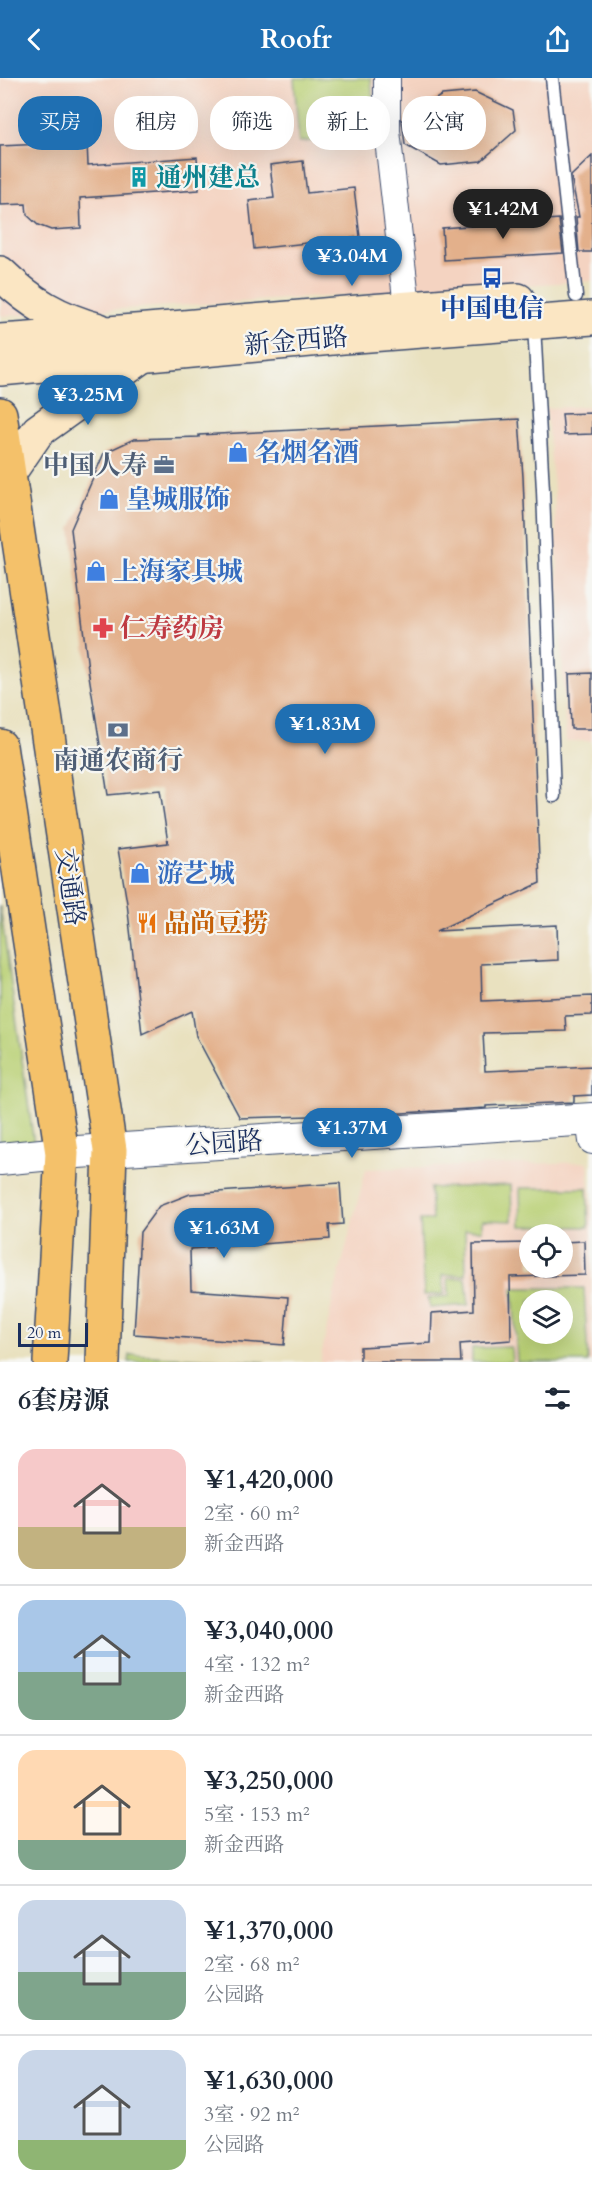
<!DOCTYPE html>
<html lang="zh">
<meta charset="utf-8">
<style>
:root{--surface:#fff;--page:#f2f2f3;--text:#1f2937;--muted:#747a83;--line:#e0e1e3;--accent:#1f6fb2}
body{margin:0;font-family:Cardo,"Noto Serif SC",serif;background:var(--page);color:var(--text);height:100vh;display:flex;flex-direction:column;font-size:22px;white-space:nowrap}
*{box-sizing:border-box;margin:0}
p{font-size:20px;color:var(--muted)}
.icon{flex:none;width:33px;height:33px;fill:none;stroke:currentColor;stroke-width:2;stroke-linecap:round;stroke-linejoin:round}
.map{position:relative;height:1284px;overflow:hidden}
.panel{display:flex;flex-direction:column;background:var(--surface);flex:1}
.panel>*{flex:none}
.guide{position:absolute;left:18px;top:18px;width:556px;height:54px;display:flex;gap:12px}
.tools{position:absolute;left:519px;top:1146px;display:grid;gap:12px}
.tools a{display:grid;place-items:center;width:54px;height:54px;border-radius:50%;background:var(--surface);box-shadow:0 6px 24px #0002;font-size:30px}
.scale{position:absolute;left:18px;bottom:15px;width:70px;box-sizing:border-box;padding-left:6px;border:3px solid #1b2f5e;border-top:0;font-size:16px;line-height:21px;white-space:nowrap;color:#1b2f5e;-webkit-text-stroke:4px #f6f6f2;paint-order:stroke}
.price{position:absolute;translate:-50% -51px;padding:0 14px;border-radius:21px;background:var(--accent);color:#fff;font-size:20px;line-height:39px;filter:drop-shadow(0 2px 3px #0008)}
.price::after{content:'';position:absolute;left:50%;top:36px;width:18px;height:14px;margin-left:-9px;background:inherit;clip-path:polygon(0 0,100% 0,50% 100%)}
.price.active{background:#222;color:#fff}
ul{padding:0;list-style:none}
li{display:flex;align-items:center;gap:18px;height:150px;padding:0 18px}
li+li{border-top:2px solid var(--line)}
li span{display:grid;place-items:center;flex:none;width:168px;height:120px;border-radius:18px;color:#555}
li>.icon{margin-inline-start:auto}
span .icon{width:72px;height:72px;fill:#fffc;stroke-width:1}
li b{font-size:26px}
h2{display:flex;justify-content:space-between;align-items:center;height:72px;padding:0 18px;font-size:26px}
.tag{padding:0 21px;border-radius:24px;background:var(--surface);box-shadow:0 6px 24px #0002;font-size:21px;line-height:54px}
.tag.active{background:var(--accent);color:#fff}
header{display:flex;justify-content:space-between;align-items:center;height:78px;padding:0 18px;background:var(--accent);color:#fff;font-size:27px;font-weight:800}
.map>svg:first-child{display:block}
.built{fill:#f4d3c1;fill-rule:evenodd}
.green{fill:#b9d075;stroke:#6a806a;stroke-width:1.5;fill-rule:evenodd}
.building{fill:#e3b08b}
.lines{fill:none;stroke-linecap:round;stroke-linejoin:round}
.service-casing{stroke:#3a4a6d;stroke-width:15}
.minor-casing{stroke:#3a4a6d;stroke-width:28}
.tertiary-casing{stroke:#3a4a6d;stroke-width:34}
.secondary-casing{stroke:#3a4a6d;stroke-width:36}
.primary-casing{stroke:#3a4a6d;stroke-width:36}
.service{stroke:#fff;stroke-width:12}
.minor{stroke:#fff;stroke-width:26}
.tertiary{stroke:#fff;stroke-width:32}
.secondary{stroke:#fbe6c3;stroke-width:33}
.primary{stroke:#f4c16a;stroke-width:33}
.labels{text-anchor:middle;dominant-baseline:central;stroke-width:4.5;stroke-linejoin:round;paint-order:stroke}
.culture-label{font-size:26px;font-weight:bold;fill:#0d838f;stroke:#f6f6f2;text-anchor:start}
.transit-label{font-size:26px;font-weight:bold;fill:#164399;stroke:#f6f6f2}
.street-label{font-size:26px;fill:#1b2f5e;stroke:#f6f6f2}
.shop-label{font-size:26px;font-weight:bold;fill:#366cbe;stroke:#f6f6f2;text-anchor:start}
.service-label{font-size:26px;font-weight:bold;fill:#4e5e75;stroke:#f6f6f2;text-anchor:end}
.health-label{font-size:26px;font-weight:bold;fill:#be3a42;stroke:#f6f6f2;text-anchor:start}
.food-label{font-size:26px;font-weight:bold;fill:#c56008;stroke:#f6f6f2;text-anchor:start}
</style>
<header><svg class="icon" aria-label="back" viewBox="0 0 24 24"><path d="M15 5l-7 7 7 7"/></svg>Roofr<svg class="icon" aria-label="share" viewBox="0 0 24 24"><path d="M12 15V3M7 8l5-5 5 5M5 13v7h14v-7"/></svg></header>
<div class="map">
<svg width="592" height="1284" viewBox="0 0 592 1284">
<rect width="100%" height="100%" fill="#f6f6f2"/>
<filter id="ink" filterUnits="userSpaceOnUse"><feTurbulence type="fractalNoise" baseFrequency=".0167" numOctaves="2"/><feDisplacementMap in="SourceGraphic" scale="12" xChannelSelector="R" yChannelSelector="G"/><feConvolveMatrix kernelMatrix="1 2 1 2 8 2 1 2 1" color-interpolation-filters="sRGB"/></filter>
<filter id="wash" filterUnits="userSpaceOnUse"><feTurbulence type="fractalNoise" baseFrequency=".008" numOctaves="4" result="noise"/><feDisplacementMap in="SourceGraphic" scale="24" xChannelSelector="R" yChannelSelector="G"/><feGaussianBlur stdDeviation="1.35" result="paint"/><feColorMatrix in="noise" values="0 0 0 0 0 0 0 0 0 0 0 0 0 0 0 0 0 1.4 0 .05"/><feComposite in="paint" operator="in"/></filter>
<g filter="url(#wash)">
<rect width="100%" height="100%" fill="#e9e1bf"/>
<g class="built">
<polygon points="0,0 592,0 592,203 1,238"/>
<polygon points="592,328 592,663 566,663 554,412 546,330"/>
<path d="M588,1084L592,1143V1284H320L333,1220L366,1091ZM530,1156H562V1190H530ZM530,1222H562V1256H530Z"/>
</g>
<g class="green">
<polygon points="294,0 371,0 376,58 299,64"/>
<polygon points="0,828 34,1066 0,1070"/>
<polygon points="511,1107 512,1143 482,1142 482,1152 465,1152 466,1197 443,1197 444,1216 424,1217 420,1142 432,1142 430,1110"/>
<polygon points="520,1110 587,1110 589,1149 521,1148"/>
<polygon points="448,1200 466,1200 469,1227 430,1230 428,1220 449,1218"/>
<path d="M513,1210H584L588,1284H517ZM530,1222H562V1256H530Z"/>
<polygon points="511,1269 512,1284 472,1284 472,1270"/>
<polygon points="130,1277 265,1284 129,1284"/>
</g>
<g id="blocks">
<g class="building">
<polygon points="475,14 513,32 516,52 481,83 441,87 405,67 402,42 442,17"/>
<polygon points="87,64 88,87 197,79 199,112 80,120 81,150 51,152 38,147 27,137 26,126 0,127 0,68"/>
<polygon points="592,78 592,174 579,174 576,139 579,139 571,98"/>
<polygon points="303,83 307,115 354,110 360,159 254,171 249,123 274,120 270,87"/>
<polygon points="559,141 563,175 444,182 442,150"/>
<polygon points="592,335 592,356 564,357 562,336"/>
<polygon points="519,341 523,399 540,805 436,853 557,847 558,882 481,886 482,923 592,918 592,937 565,938 566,953 483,955 485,993 592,988 592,1017 574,1018 574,1024 486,1028 486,1030 384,1036 240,1040 196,958 192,933 142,956 127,825 118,771 168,765 160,712 108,717 88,591 71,451 104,375 134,361 199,359 199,357"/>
<polygon points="592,595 592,651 571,651 569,596"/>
<polygon points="340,1105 343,1146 329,1147 330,1161 190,1171 191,1212 288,1219 284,1267 134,1256 140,1154 159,1128 190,1116"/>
<polygon points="584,1163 585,1197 510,1199 511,1262 460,1266 461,1284 360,1284 360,1269 431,1265 432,1235 474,1232 473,1166 530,1165 530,1190 562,1190 562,1164"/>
</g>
</g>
</g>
<g filter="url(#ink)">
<use href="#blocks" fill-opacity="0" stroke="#3a4a6d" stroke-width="1.5"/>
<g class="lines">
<g class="service-casing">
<g id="service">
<polyline points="552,0 576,218"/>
<polyline points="534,247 543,412 554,718"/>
</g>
</g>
<g class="minor-casing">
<g id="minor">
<polyline points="387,0 387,53 407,229"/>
<polyline points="589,1041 592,1063"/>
</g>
</g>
<g class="tertiary-casing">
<polyline id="tertiary" points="0,1081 62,1075 592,1041"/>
</g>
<g class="secondary-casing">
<g id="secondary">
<path d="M0,195C31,225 58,241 99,252"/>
<path d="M0,263C173,252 345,233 518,222"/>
<polyline points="0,291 343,259 592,240"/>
<polyline points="9,395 38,353 140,280"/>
</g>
</g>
<g class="primary-casing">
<g id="primary">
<polyline points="0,336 110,1072 103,1284"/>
<polyline points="0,668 62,1075 50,1284"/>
</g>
</g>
<use href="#service" class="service"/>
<use href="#minor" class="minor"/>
<use href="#tertiary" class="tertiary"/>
<use href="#secondary" class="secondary"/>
<use href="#primary" class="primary"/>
</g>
</g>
<defs>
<g id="building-bare" transform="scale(1.62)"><path d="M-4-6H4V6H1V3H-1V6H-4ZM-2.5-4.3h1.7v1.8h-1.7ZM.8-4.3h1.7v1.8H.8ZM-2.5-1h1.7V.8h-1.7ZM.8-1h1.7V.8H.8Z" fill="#0f9aa8" stroke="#f6f6f2" stroke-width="2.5" paint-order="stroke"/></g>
<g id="bus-bare" transform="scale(1.62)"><path d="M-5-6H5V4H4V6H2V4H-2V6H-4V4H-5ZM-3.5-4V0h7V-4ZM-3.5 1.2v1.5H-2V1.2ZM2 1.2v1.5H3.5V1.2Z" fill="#1a4fb4" stroke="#f6f6f2" stroke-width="2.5" paint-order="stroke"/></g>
<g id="shop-bare" transform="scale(1.62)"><path d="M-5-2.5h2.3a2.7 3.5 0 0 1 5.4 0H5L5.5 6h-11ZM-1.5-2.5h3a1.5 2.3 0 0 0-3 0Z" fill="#3f7fe0" stroke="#f6f6f2" stroke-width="2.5" paint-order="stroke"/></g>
<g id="office-bare" transform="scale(1.62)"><path d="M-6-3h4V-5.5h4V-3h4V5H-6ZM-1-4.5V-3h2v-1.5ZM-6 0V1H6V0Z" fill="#5c6f8a" stroke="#f6f6f2" stroke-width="2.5" paint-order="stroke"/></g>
<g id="pharmacy-bare" transform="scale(1.62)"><path d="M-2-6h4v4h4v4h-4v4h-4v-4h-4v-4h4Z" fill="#e0444e" stroke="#f6f6f2" stroke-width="2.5" paint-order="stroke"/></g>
<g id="bank-bare" transform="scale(1.62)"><path d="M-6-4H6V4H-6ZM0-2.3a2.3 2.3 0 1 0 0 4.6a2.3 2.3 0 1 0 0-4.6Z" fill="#5c6f8a" stroke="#f6f6f2" stroke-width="2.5" paint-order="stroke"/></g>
<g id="restaurant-bare" transform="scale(1.62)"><path d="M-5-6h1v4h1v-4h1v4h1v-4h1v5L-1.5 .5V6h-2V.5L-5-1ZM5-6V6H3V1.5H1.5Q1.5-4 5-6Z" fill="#e8710a" stroke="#f6f6f2" stroke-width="2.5" paint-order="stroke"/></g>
</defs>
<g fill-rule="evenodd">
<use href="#building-bare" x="139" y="99"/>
<use href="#bus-bare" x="492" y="200"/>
<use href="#shop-bare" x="238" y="374"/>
<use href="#office-bare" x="164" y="387"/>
<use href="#shop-bare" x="109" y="421"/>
<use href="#shop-bare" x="96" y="493"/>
<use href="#pharmacy-bare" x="103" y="550"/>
<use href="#bank-bare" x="118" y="652"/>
<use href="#shop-bare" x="140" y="795"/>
<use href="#restaurant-bare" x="147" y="845"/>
</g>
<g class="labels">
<g class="culture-label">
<text x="156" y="99">通州建总</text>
</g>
<g class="transit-label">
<text x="492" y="230">中国电信</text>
</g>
<g class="street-label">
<text transform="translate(296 263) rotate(-5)">新金西路</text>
<text transform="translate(70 809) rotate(82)">交通路</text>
<text transform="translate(224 1065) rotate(-4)">公园路</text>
</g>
<g class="shop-label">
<text x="255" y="374">名烟名酒</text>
<text x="126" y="421">皇城服饰</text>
<text x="113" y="493">上海家具城</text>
<text x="157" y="795">游艺城</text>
</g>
<g class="service-label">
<text x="147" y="387">中国人寿</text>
<text x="118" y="682" text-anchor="middle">南通农商行</text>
</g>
<g class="health-label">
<text x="120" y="550">仁寿药房</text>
</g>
<g class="food-label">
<text x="164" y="845">品尚豆捞</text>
</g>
</g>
</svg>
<div class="tools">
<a><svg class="icon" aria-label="locate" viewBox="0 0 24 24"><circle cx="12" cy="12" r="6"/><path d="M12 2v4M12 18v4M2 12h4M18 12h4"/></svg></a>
<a><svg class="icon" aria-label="layers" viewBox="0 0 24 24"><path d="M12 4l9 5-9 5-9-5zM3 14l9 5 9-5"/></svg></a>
</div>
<div class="scale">20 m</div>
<b class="price active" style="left:503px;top:162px">¥1.42M</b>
<b class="price" style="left:352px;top:209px">¥3.04M</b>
<b class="price" style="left:88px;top:348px">¥3.25M</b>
<b class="price" style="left:325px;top:677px">¥1.83M</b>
<b class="price" style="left:352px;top:1081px">¥1.37M</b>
<b class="price" style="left:224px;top:1181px">¥1.63M</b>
<div class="guide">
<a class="tag active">买房</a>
<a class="tag">租房</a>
<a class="tag">筛选</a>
<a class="tag">新上</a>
<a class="tag">公寓</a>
</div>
</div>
<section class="panel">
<h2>6套房源<svg class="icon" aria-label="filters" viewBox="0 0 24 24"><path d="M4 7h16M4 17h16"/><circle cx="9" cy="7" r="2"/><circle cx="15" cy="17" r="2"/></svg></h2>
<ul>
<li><span style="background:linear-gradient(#f6c9c9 65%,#c2b280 0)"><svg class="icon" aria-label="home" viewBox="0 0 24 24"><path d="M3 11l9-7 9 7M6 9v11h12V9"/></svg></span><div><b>¥1,420,000</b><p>2室 · 60 m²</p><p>新金西路</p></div></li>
<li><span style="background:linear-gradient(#a9c7e8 60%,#7fa58c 0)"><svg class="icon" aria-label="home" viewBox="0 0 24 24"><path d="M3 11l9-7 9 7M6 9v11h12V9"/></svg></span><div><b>¥3,040,000</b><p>4室 · 132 m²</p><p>新金西路</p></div></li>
<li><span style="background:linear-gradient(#ffd9b3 75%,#7fa58c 0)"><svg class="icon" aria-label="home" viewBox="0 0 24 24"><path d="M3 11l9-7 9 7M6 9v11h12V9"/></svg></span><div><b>¥3,250,000</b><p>5室 · 153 m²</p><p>新金西路</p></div></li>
<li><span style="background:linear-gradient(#c9d6e8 60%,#7fa58c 0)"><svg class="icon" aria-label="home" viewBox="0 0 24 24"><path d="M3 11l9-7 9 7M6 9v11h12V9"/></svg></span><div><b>¥1,370,000</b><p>2室 · 68 m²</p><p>公园路</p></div></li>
<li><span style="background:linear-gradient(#c9d6e8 75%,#8fb573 0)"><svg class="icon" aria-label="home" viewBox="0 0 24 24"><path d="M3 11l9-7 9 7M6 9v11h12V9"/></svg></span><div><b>¥1,630,000</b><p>3室 · 92 m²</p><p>公园路</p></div></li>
</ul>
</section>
